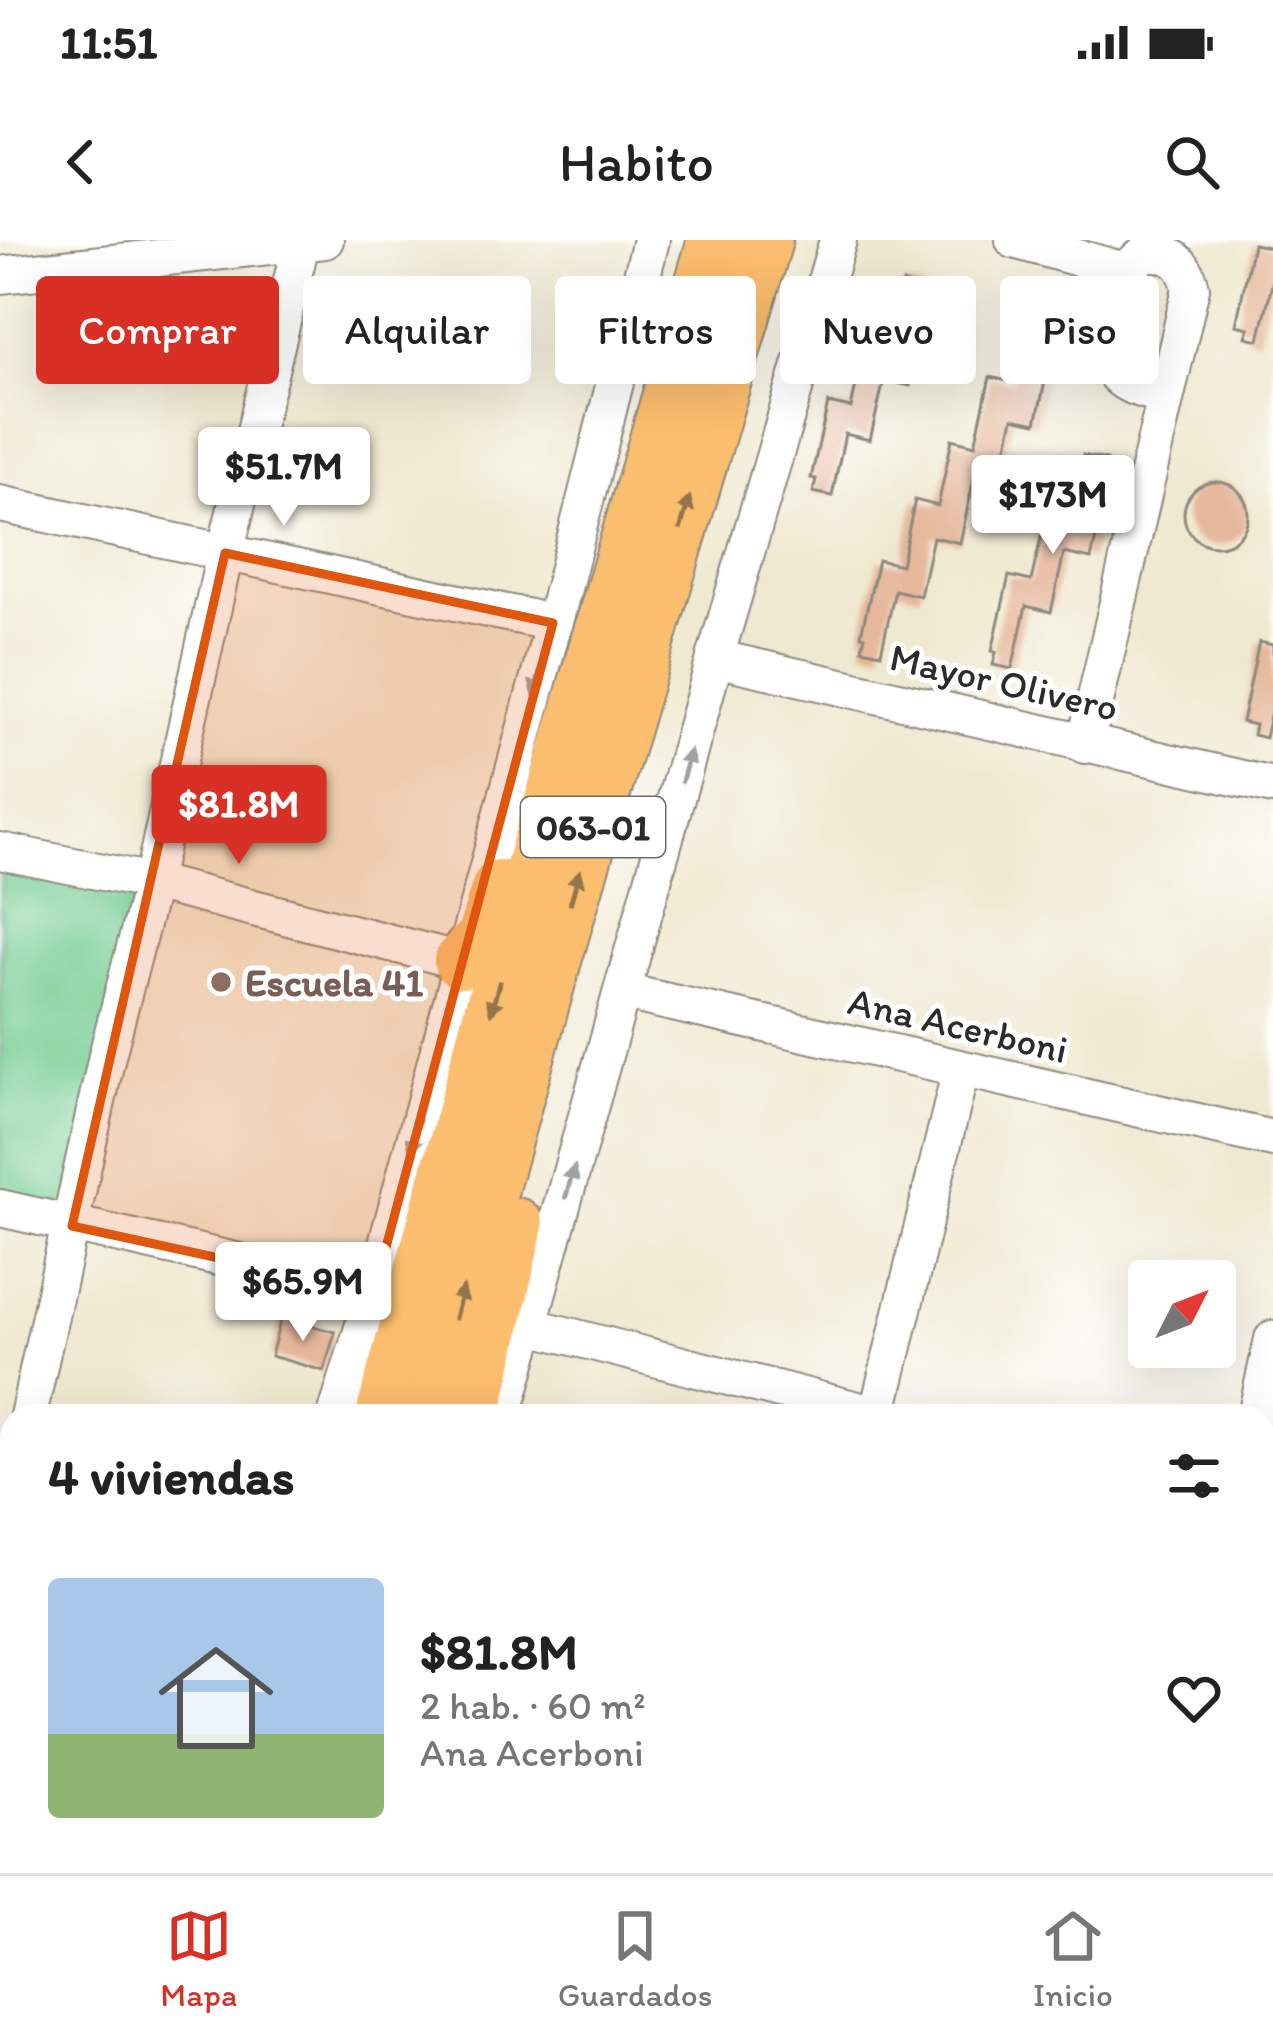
<!DOCTYPE html>
<html lang="es">
<meta charset="utf-8">
<style>
:root{--surface:#fff;--page:#f6f6f6;--text:#222;--muted:#767676;--line:#e0e0e0;--accent:#d93025}
body{margin:0;font-family:Itim,sans-serif;background:var(--page);color:var(--text);height:100vh;display:flex;flex-direction:column;font-size:45px;white-space:nowrap}
*{box-sizing:border-box;margin:0}
p{font-size:39px;color:var(--muted)}
.icon{flex:none;width:66px;height:66px;fill:none;stroke:currentColor;stroke-width:2;stroke-linecap:round;stroke-linejoin:round}
.map{position:relative;flex:1;overflow:hidden}
.sheet{position:absolute;left:0px;top:1164px;width:1275px;height:471px;display:flex;flex-direction:column;background:var(--surface);border-radius:36px 36px 0 0;box-shadow:0 12px 48px #0002}
.sheet>*{flex:none}
.top-card{position:absolute;left:36px;top:36px;width:1203px;height:108px;display:flex;gap:24px}
.needle{width:78px;rotate:48deg}
.fabs{position:absolute;left:1128px;top:1020px;display:grid;gap:24px}
.fabs a{display:grid;place-items:center;width:108px;height:108px;border-radius:12px;background:var(--surface);box-shadow:0 12px 48px #0002;font-size:60px}
.price{position:absolute;translate:-50% -102px;padding:0 27px;border-radius:12px;background:#fff;color:#222;font-size:39px;line-height:78px;filter:drop-shadow(0 3px 6px #0008)}
.price::after{content:'';position:absolute;left:50%;top:72px;width:36px;height:27px;margin-left:-18px;background:inherit;clip-path:polygon(0 0,100% 0,50% 100%)}
.price.on{background:var(--accent);color:#fff}
ul{padding:0;list-style:none}
li{display:flex;align-items:center;gap:36px;height:300px;padding:0 48px}
li+li{border-top:3px solid var(--line)}
li span{display:grid;place-items:center;flex:none;width:336px;height:240px;border-radius:12px;color:#555}
li>.icon{margin-inline-start:auto}
span .icon{width:144px;height:144px;fill:#fffc;stroke-width:1}
li b{font-size:51px}
h2{display:flex;justify-content:space-between;align-items:center;height:144px;padding:0 48px;font-size:51px}
.tag{padding:0 42px;border-radius:12px;background:var(--surface);box-shadow:0 12px 48px #0002;font-size:42px;line-height:108px}
.tag.on{background:var(--accent);color:#fff}
.status{display:flex;justify-content:space-between;align-items:center;height:84px;padding:0 60px;background:var(--surface);direction:ltr}
.status svg{height:33px;fill:currentColor}
header{display:flex;justify-content:space-between;align-items:center;height:156px;padding:0 48px;background:var(--surface);font-size:54px;font-weight:600}
.dock{display:flex;justify-content:space-around;align-items:center;height:168px;border-top:3px solid var(--line);background:var(--surface);font-size:33px;color:var(--muted)}
.dock a{display:grid;justify-items:center;gap:6px}
.dock .on{color:var(--accent)}
.map>svg:first-child{display:block}
.green{fill:#74cc92;stroke:#507c5e;stroke-width:3}
.building{fill:#e6b79b}
.lines{fill:none;stroke-linecap:round;stroke-linejoin:round}
.minor-casing{stroke:#8e8a7e;stroke-width:40}
.highway-casing{stroke:#8e8a7e;stroke-width:58}
.minor{stroke:#fff;stroke-width:36}
.highway{stroke:#fbbd6e;stroke-width:54}
.oneway{fill:#93744c}
.oneway2{fill:#a0a0a0}
.marked{fill:#df570e;fill-opacity:0.2;stroke:#df570e;stroke-width:9;stroke-linejoin:round}
.education-dot{fill:#8d6e63;stroke:#fff;stroke-width:4.5}
.labels{text-anchor:middle;dominant-baseline:central;stroke-width:10;stroke-linejoin:round;paint-order:stroke}
.shield{fill:#fff;stroke:#6b6b6b;stroke-width:3}
.shield-label{font-size:36px;font-weight:bold;fill:#2b2b2b}
.street-label{font-size:39px;fill:#2b2b2b;stroke:#fff}
.education-label{font-size:39px;font-weight:bold;fill:#785e54;stroke:#fff;text-anchor:start}
</style>
<div class="status"><b>11:51</b><svg viewBox="0 0 49 12"><path d="M0 12V9h3v3zM5 12V6h3v6zM10 12V3h3v9zM15 12V0h3v12zM26 1h20v11H26zM47 4h2v5h-2z"/></svg></div>
<header><svg class="icon" aria-label="back" viewBox="0 0 24 24"><path d="M15 5l-7 7 7 7"/></svg>Habito<svg class="icon" aria-label="search" viewBox="0 0 24 24"><circle cx="10" cy="10" r="6"/><path d="M15 15l6 6"/></svg></header>
<div class="map">
<svg width="1273" height="1633" viewBox="0 0 1273 1633">
<rect width="100%" height="100%" fill="#fff"/>
<filter id="ink" filterUnits="userSpaceOnUse"><feTurbulence type="fractalNoise" baseFrequency=".00833" numOctaves="2"/><feDisplacementMap in="SourceGraphic" scale="24" xChannelSelector="R" yChannelSelector="G"/><feConvolveMatrix kernelMatrix="1 2 1 2 8 2 1 2 1" color-interpolation-filters="sRGB"/></filter>
<filter id="wash" filterUnits="userSpaceOnUse"><feTurbulence type="fractalNoise" baseFrequency=".004" numOctaves="4" result="noise"/><feDisplacementMap in="SourceGraphic" scale="48" xChannelSelector="R" yChannelSelector="G"/><feGaussianBlur stdDeviation="2.7" result="paint"/><feColorMatrix in="noise" values="0 0 0 0 0 0 0 0 0 0 0 0 0 0 0 0 0 1.4 0 .05"/><feComposite in="paint" operator="in"/></filter>
<g filter="url(#wash)">
<rect width="100%" height="100%" fill="#f0e9d1"/>
<g class="green">
<polygon points="0,611 139,641 72,986 0,968"/>
<polygon points="1263,1263 1273,1265 1273,1620 1263,1618"/>
</g>
<g id="blocks">
<g class="building">
<polygon points="1253,4 1273,8 1273,40 1259,100 1246,97 1249,88 1236,85"/>
<polygon points="903,43 925,48 924,58 930,60 910,146 884,140 870,200 845,194 832,256 813,252 816,239 811,238 828,163 851,168 865,104 888,109"/>
<polygon points="1027,76 1047,81 1045,90 1056,92 1036,183 1013,178 999,243 974,238 960,303 933,297 920,356 895,350 881,413 862,409 865,396 861,395 878,320 901,325 915,260 938,266 952,199 975,205 990,137 1012,142"/>
<polygon points="1083,215 1106,220 1105,231 1111,232 1091,319 1064,313 1051,372 1026,366 1012,429 993,425 996,412 992,411 1009,336 1031,341 1046,276 1068,282"/>
<circle cx="1216" cy="274" r="32"/>
<polygon points="1259,402 1273,405 1273,462 1265,498 1253,495 1255,485 1242,482"/>
<polygon points="281,1078 335,1092 324,1131 271,1116"/>
<polygon points="110,1623 166,1623 164,1633 108,1633"/>
</g>
</g>
</g>
<g filter="url(#ink)">
<use href="#blocks" fill-opacity="0" stroke="#8e8a7e" stroke-width="3"/>
<g class="lines">
<g class="minor-casing">
<g id="minor">
<polyline points="1014,0 1125,31"/>
<polyline points="0,35 325,0"/>
<polyline points="0,264 553,383"/>
<polyline points="715,418 1273,546"/>
<path d="M1085,505L1191,48C1185,22 1173,13 1146,12L1125,31L1107,114C1113,146 1137,148 1164,155"/>
<polyline points="0,611 152,642 461,721"/>
<polyline points="624,752 1273,899"/>
<polyline points="0,968 374,1052"/>
<polyline points="530,1086 881,1176"/>
<polyline points="28,1176 107,816 152,642 225,313 302,0"/>
<polyline points="336,1176 374,1052 563,348 651,0"/>
<polyline points="503,1176 720,401 838,0"/>
<polyline points="877,1176 961,829"/>
<polyline points="1256,1176 1273,1099"/>
<polyline points="1263,1263 1273,1265"/>
<polyline points="0,1299 12,1247"/>
<polyline points="0,1328 12,1331"/>
<polyline points="1263,1618 1273,1620"/>
<polyline points="200,1633 203,1623"/>
<polyline points="354,1633 357,1623"/>
<polyline points="775,1633 777,1623"/>
<polyline points="1153,1633 1155,1623"/>
</g>
</g>
<g class="highway-casing">
<g id="highway">
<polyline points="461,721 483,698 499,647"/>
<polyline points="383,1176 497,750 715,0"/>
<polyline points="428,1176 552,727 765,0"/>
<polyline points="473,1176 516,985"/>
<polyline points="261,1633 264,1623"/>
<polyline points="301,1633 304,1623"/>
</g>
</g>
<use href="#minor" class="minor"/>
<use href="#highway" class="highway"/>
</g>
<defs><path id="oneway-solid" d="M-6-.8H1V-3.2L6.5 0L1 3.2V.8H-6Z" transform="scale(3)"/></defs>
<g class="oneway">
<use href="#oneway-solid" transform="translate(685 273) rotate(-74)"/>
<use href="#oneway-solid" transform="translate(575 647) rotate(-74)"/>
<use href="#oneway-solid" transform="translate(495 758) rotate(105)"/>
<use href="#oneway-solid" transform="translate(459 1063) rotate(-75)"/>
</g>
<g class="oneway2">
<use href="#oneway-solid" transform="translate(538 439) rotate(105)"/>
<use href="#oneway-solid" transform="translate(686 526) rotate(-75)"/>
<use href="#oneway-solid" transform="translate(415 896) rotate(105)"/>
<use href="#oneway-solid" transform="translate(570 942) rotate(-74)"/>
</g>
</g>
<path class="marked" d="M225,313L553,383L374,1052L72,986Z"/>
<circle class="education-dot" cx="221" cy="742" r="12"/>
<g class="labels">
<rect class="shield" x="521" y="557" width="144" height="60" rx="9"/>
<g class="shield-label">
<text x="593" y="587">063-01</text>
</g>
<g class="street-label">
<text transform="translate(1004 442) rotate(13)">Mayor Olivero</text>
<text transform="translate(958 785) rotate(13)">Ana Acerboni</text>
</g>
<g class="education-label">
<text x="245" y="742">Escuela 41</text>
</g>
</g>
</svg>
<div class="fabs">
<a><svg class="needle" viewBox="-14 -14 28 28"><path d="M0-13l5 13h-10z" fill="#e53935"/><path d="M0 13l5-13h-10z" fill="#767676"/></svg></a>
</div>
<b class="price" style="left:284px;top:289px">$51.7M</b>
<b class="price" style="left:1053px;top:317px">$173M</b>
<b class="price on" style="left:239px;top:627px">$81.8M</b>
<b class="price" style="left:303px;top:1104px">$65.9M</b>
<div class="top-card">
<a class="tag on">Comprar</a>
<a class="tag">Alquilar</a>
<a class="tag">Filtros</a>
<a class="tag">Nuevo</a>
<a class="tag">Piso</a>
</div>
<section class="sheet">
<h2>4 viviendas<svg class="icon" aria-label="filters" viewBox="0 0 24 24"><path d="M4 7h16M4 17h16"/><circle cx="9" cy="7" r="2"/><circle cx="15" cy="17" r="2"/></svg></h2>
<ul>
<li><span style="background:linear-gradient(#a9c7e8 65%,#8fb573 0)"><svg class="icon" aria-label="home" viewBox="0 0 24 24"><path d="M3 11l9-7 9 7M6 9v11h12V9"/></svg></span><div><b>$81.8M</b><p>2 hab. · 60 m²</p><p>Ana Acerboni</p></div><svg class="icon" aria-label="heart" viewBox="0 0 24 24"><path d="M12 20l-8-8c-3-5 5-10 8-4 3-6 11-1 8 4z"/></svg></li>
</ul>
</section>
</div>
<nav class="dock">
<a class="on"><svg class="icon" aria-label="map" viewBox="0 0 24 24"><path d="M3 6l6-2 6 2 6-2v14l-6 2-6-2-6 2zM9 4v14M15 6v14"/></svg>Mapa</a>
<a><svg class="icon" aria-label="saved" viewBox="0 0 24 24"><path d="M7 4h10v16l-5-4-5 4z"/></svg>Guardados</a>
<a><svg class="icon" aria-label="home" viewBox="0 0 24 24"><path d="M3 11l9-7 9 7M6 9v11h12V9"/></svg>Inicio</a>
</nav>
